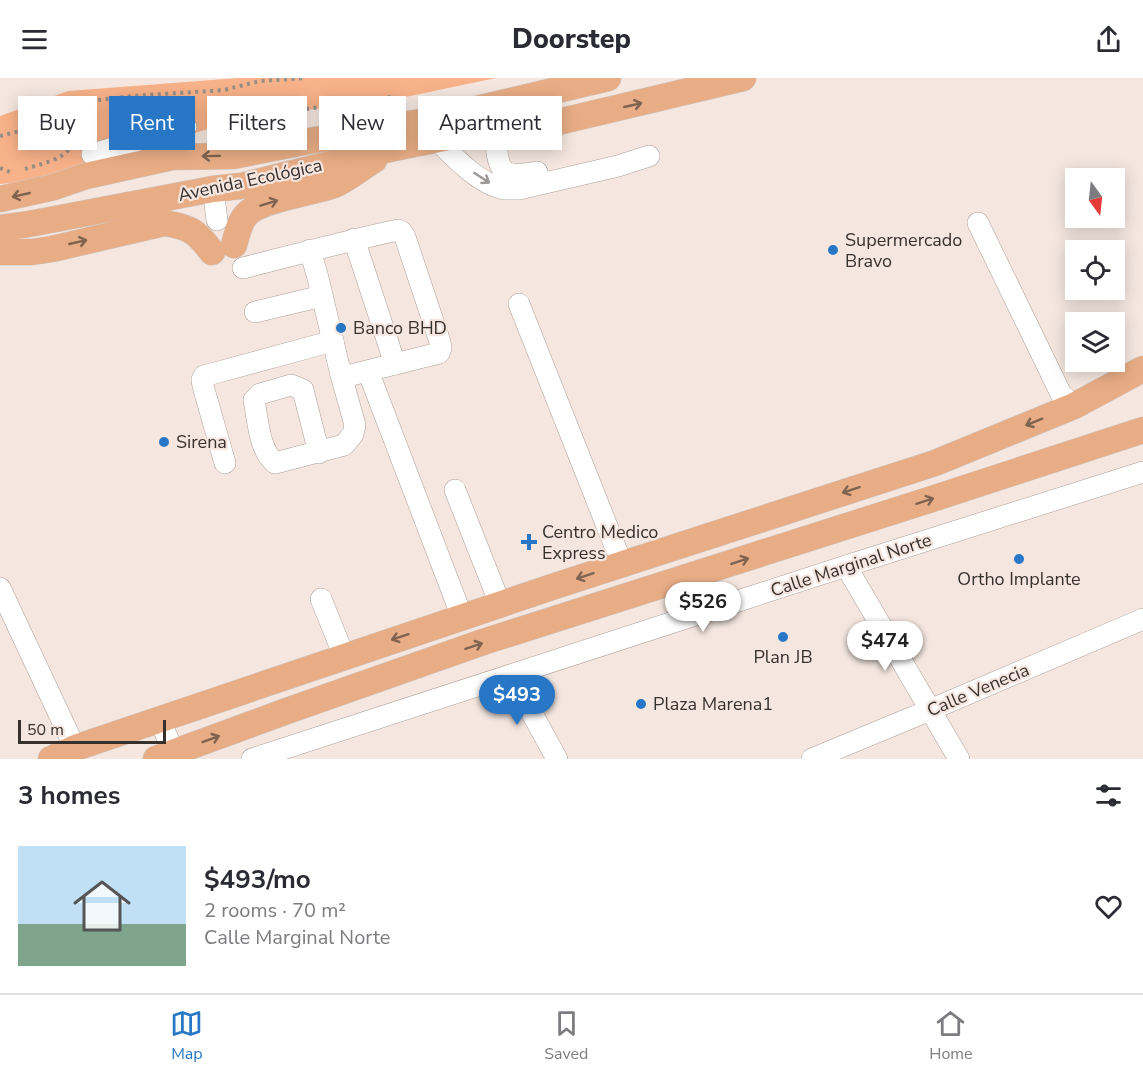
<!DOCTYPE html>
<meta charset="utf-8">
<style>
:root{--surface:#fff;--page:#f7f7f7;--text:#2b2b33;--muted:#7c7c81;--line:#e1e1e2;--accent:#2877c6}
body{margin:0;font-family:"Nunito Sans",sans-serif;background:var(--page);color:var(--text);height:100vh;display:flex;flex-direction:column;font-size:22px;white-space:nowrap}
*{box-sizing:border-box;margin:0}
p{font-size:20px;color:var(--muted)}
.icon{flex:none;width:33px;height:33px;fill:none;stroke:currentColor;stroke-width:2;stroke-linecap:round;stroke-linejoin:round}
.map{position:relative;height:681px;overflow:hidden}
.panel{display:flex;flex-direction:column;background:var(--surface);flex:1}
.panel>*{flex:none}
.hud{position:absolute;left:18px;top:18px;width:600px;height:54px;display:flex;gap:12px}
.needle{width:39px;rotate:165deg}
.buttons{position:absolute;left:1065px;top:90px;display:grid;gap:12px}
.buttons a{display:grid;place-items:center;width:60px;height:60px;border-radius:0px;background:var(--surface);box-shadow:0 3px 15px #0003;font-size:30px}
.scale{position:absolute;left:18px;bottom:15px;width:148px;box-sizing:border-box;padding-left:6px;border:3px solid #37312e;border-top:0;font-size:16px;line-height:21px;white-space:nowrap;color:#37312e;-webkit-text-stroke:4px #f5e7e0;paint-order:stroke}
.price{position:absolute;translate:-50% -51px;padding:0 14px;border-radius:21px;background:#fff;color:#222;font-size:20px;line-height:39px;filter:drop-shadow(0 2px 3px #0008)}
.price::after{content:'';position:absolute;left:50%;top:36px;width:18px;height:14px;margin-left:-9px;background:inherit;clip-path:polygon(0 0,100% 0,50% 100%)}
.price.on{background:var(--accent);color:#fff}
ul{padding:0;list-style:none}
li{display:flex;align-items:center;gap:18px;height:150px;padding:0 18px}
li span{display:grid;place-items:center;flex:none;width:168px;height:120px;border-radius:0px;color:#555}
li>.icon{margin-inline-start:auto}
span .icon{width:72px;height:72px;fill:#fffc;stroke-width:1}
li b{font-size:26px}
h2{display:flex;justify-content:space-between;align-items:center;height:72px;padding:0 18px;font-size:26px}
.pill{padding:0 21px;border-radius:0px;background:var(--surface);box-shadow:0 3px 15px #0003;font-size:21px;line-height:54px}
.pill.on{background:var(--accent);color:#fff}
header{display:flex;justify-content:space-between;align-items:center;height:78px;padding:0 18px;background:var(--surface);font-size:27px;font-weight:800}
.tabs{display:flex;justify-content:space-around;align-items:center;height:84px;border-top:2px solid var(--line);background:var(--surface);font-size:16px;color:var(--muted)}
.tabs a{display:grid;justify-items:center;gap:3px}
.tabs .on{color:var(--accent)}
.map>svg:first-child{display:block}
.green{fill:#f8b289}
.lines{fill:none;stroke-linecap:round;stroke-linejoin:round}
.minor-casing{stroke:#ac9f98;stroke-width:22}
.major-casing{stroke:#cbc9c9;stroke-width:27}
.path{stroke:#998f8a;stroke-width:4;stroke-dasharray:3 4.5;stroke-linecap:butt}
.minor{stroke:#fff;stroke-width:21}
.major{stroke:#e8ad85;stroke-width:26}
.oneway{stroke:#7e6351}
.oneway2{stroke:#9b9896}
.poi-dot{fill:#2877c6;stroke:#f5e7e0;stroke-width:2}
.labels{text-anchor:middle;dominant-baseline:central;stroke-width:4.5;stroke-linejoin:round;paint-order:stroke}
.street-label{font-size:18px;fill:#37312e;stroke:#f5e7e0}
.poi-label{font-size:18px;fill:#37312e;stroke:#f5e7e0;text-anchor:start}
</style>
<header><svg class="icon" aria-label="menu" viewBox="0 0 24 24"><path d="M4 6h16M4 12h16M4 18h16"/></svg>Doorstep<svg class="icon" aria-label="share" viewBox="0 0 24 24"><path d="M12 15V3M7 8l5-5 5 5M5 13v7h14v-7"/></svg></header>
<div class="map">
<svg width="1143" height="681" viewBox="0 0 1143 681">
<rect width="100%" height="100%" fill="#f5e7e0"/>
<polygon class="green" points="238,0 496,0 391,22 247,39 126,76 21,104 0,106 0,38 68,13"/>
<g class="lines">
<g class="minor-casing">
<g id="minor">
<path d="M495,59C499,95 500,100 537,94"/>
<path d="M437,62C454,79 479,106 504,111C508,111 514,111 519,111L618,88L649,78"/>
<polyline points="92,76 186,49"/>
<polyline points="213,111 217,142"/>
<polyline points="978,145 1061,316 1074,328"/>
<polyline points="354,161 395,286"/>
<path d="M243,190C294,177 346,163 398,152L402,154L405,159L440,264L441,270L439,275L347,298L341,297L318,200L310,172"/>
<polyline points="519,226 622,486"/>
<polyline points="255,234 322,218"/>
<polyline points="368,293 462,539"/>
<path d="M319,375L303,312L291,307L260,316L254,322C258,342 259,372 275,385L344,367L353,356L355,347L341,297"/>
<polyline points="225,385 203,308 202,302 204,298 333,263"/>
<polyline points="455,412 500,526"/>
<polyline points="846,488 959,681"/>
<polyline points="0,510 75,670"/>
<polyline points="321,521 344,578"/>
<polyline points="511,597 557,681"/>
<polyline points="159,641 177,681"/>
<polyline points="252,681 846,488 1143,394"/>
<polyline points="812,681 930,632 1143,541"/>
</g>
</g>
<g class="major-casing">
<g id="major">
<polyline points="0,121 54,109 86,98 172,79 233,78 309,63 426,43 608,0"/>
<polyline points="0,150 29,146 213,111 241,108 394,70 474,54 495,59 743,0"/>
<path d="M234,167C237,157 239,145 246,137C260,121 312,115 334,107C348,101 361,90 374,82"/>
<path d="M0,174H32L52,171L164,145C190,149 196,153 212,174"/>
<polyline points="51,681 75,670 555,508 935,385 1074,328 1143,291"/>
<polyline points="156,681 284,634 483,564 932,421 1143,352"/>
</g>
</g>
<g class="path">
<polyline points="70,31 84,59"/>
<polyline points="306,31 391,19 408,22"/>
<polyline points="0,58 28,51 47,44 70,31 99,22 132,18 224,12 260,3 305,0"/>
<polyline points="0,90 10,94 14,93"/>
<path d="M25,91C37,87 62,82 69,71C74,65 76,55 78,48"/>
</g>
<use href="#minor" class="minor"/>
<use href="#major" class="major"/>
</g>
<defs><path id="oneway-shaft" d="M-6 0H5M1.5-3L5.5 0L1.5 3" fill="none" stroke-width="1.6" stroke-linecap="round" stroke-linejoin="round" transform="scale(1.5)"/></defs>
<g class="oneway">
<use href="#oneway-shaft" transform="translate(633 27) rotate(-13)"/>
<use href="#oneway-shaft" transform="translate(211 78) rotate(179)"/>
<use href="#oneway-shaft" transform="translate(21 117) rotate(167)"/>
<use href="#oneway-shaft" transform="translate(269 125) rotate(-17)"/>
<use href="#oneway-shaft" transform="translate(78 164) rotate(-13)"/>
<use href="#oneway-shaft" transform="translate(1034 344) rotate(158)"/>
<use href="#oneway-shaft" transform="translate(851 412) rotate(162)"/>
<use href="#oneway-shaft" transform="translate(925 423) rotate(-18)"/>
<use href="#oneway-shaft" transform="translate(740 483) rotate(-18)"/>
<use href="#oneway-shaft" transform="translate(585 498) rotate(162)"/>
<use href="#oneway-shaft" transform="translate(400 559) rotate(162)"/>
<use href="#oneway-shaft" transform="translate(474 568) rotate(-19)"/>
<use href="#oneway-shaft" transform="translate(211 661) rotate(-20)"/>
</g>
<use class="oneway2" href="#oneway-shaft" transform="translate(482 100) rotate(33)"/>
<g class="poi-dot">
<circle cx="833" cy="172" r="6"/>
<circle cx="341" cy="250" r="6"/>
<circle cx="164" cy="364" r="6"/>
<path d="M526 455h6v6h6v6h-6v6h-6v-6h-6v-6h6z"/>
<circle cx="1019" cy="481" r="6"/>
<circle cx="783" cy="559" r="6"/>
<circle cx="641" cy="626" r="6"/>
</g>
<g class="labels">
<g class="street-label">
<text transform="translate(250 102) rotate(-12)">Avenida Ecológica</text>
<text transform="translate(851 487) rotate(-18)">Calle Marginal Norte</text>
<text transform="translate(978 612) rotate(-23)">Calle Venecia</text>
</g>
<g class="poi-label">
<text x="845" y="162">Supermercado<tspan x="845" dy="21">Bravo</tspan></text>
<text x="353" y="250">Banco BHD</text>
<text x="176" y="364">Sirena</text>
<text x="542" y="454">Centro Medico<tspan x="542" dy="21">Express</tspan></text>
<text x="1019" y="501" text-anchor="middle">Ortho Implante</text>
<text x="783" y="579" text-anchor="middle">Plan JB</text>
<text x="653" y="626">Plaza Marena1</text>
</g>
</g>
</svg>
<div class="buttons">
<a><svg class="needle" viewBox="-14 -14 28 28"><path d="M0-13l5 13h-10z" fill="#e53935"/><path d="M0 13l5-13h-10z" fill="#7c7c81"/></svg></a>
<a><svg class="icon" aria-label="locate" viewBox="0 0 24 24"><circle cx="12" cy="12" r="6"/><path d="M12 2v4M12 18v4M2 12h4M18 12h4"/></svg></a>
<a><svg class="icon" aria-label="layers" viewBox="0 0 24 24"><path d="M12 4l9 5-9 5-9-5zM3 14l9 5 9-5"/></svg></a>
</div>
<div class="scale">50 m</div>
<b class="price" style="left:703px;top:555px">$526</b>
<b class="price" style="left:885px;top:594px">$474</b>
<b class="price on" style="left:517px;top:648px">$493</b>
<div class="hud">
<a class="pill">Buy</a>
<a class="pill on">Rent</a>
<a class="pill">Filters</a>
<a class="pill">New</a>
<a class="pill">Apartment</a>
</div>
</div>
<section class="panel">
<h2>3 homes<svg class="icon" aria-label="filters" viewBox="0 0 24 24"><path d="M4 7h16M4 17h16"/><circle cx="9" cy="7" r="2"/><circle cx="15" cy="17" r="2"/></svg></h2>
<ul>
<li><span style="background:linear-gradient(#bfe0f5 65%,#7fa58c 0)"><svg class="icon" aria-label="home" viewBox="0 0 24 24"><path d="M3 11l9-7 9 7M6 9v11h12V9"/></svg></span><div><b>$493/mo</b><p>2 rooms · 70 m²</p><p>Calle Marginal Norte</p></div><svg class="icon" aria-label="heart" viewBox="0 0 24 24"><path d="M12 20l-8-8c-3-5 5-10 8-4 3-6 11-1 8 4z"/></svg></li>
</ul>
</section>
<nav class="tabs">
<a class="on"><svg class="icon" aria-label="map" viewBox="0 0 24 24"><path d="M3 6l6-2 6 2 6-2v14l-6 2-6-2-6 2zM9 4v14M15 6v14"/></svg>Map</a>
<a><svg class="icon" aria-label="saved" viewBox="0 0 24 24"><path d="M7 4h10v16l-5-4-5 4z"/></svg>Saved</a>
<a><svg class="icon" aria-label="home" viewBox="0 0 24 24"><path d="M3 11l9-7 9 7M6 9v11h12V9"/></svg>Home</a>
</nav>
